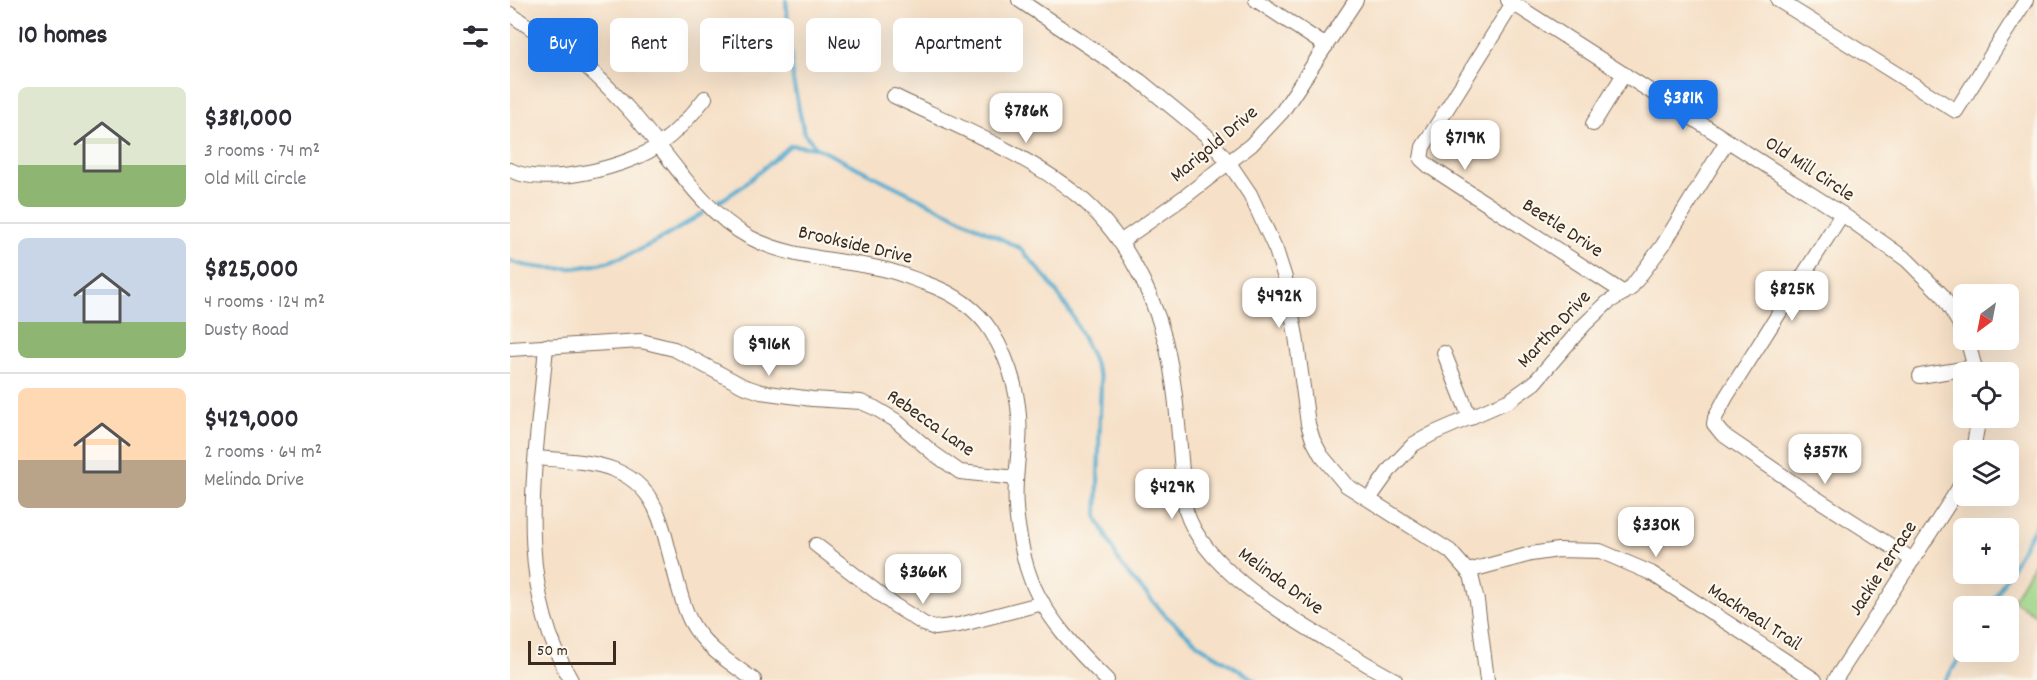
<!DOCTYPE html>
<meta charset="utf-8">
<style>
:root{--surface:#fff;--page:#f7f7f7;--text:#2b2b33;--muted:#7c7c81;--line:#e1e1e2;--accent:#1a73e8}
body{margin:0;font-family:Dekko,sans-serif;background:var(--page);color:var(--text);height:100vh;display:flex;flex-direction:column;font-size:22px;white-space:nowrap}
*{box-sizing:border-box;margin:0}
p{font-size:20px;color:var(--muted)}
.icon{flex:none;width:33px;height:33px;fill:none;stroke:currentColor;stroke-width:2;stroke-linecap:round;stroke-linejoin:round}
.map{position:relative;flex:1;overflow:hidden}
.details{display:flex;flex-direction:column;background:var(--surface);width:510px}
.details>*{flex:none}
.guide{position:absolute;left:18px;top:18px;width:570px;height:54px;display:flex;gap:12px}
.needle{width:39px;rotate:212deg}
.controls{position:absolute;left:1443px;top:284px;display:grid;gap:12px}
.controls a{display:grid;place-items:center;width:66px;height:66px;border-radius:9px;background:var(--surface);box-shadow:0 6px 24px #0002;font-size:30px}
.scale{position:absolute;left:18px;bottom:15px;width:88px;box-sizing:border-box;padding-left:6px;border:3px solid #3b2a1e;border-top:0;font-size:16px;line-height:21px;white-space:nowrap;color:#3b2a1e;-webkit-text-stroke:4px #fbf7ec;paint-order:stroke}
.price{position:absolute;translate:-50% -51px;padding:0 14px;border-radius:12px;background:#fff;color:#222;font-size:20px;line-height:39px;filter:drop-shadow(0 2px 3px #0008)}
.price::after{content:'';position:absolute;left:50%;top:36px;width:18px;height:14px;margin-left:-9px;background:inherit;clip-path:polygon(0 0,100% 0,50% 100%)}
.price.on{background:var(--accent);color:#fff}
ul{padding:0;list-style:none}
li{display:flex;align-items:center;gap:18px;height:150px;padding:0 18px}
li+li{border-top:2px solid var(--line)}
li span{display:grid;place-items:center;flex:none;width:168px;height:120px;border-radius:9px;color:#555}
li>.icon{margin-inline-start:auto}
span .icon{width:72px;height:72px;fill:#fffc;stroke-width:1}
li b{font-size:26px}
h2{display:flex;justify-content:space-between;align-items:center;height:72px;padding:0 18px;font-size:26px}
.tag{padding:0 21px;border-radius:9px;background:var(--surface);box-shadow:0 6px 24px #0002;font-size:21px;line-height:54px}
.tag.on{background:var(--accent);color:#fff}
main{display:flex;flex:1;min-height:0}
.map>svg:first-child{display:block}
.green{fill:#9ed688;stroke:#6c8053;stroke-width:1.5}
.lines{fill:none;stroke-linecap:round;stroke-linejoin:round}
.stream{stroke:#52abcf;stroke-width:4}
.minor-casing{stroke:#7c6a59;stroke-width:16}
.minor{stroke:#fff;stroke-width:14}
.labels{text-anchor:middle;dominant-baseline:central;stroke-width:4.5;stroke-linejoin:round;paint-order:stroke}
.street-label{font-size:20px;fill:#3b2a1e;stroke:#fbf7ec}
</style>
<main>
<section class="details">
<h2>10 homes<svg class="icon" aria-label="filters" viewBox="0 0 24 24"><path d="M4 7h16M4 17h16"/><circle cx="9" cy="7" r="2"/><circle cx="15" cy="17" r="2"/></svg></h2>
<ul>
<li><span style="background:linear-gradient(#dfe7d0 65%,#8fb573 0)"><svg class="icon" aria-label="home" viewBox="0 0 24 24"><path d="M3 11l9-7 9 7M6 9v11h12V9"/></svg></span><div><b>$381,000</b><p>3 rooms · 74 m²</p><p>Old Mill Circle</p></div></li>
<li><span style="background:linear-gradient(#c9d6e8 70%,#8fb573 0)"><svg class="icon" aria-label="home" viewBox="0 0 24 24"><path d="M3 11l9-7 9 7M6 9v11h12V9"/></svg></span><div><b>$825,000</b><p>4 rooms · 124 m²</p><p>Dusty Road</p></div></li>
<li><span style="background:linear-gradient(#ffd9b3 60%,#b9a48a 0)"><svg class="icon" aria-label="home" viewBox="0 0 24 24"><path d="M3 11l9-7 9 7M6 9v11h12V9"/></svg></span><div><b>$429,000</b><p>2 rooms · 64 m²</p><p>Melinda Drive</p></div></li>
</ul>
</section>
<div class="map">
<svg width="1527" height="680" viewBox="0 0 1527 680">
<rect width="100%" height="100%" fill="#fbf7ec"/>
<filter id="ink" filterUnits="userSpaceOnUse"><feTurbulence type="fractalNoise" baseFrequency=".0167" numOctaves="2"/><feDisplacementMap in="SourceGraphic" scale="12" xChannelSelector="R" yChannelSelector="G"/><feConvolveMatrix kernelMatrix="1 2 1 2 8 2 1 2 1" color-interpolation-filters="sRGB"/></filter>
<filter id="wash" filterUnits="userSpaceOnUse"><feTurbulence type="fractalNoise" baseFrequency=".008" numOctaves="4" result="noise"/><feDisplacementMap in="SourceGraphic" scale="24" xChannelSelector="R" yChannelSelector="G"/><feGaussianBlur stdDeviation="1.35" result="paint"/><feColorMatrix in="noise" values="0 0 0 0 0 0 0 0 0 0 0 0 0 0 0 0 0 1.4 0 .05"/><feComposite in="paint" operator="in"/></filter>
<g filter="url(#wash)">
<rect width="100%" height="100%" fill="#f6e0c7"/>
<polygon class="green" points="1527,557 1527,616 1503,600"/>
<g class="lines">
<g class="stream">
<polyline points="276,0 283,81 294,133 307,148 510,248 538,280 561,313 582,357 591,380 587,517 611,566 655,615 689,645 745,680"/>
<polyline points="209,202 230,188 281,145 305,148"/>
<path d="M0,261C12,266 23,267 36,268C98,273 143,245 193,213"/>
<polyline points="1480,606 1527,523"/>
<polyline points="1436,680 1454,650"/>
</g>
</g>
</g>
<g filter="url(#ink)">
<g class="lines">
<g class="minor-casing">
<g id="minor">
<polyline points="509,0 630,81 696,135 719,163 740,194 766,250 775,278 786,336 798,424 803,440 811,455 836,485 940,551 961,575 967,601 977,680"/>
<polyline points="746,0 816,46"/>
<polyline points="998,0 1332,214 1397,260 1432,295 1454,331"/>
<polyline points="1268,0 1446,111 1516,0"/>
<polyline points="1003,3 913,147 911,159 920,167 1114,293"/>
<path d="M0,14C23,30 47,45 69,61C88,75 106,95 122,113C159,154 189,209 239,237C280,259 329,259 373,269C387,272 401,278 415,283C441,292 465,306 481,331C502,364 512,404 509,443C508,464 504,485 506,507C507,525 513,558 519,574C532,614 568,652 597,680"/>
<path d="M384,96C442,124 517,154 567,195C610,229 641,287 655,340C669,396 669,455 676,511C694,567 769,611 817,640C840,654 862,668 885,680"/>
<polyline points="1083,124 1114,74"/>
<path d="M0,170C34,188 121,167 150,144C168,131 182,115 195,98"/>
<polyline points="1332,214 1216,397 1205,418 1204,424 1212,434 1301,495 1403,560"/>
<polyline points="610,242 677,195 741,145 772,112 846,0"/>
<polyline points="1457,339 1466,372"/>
<path d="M36,346C27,457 1,579 61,680"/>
<polyline points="0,349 131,341 164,349 233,386 251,392 302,399 351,402 365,408 385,420 423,453 450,472 506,478"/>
<polyline points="934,353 960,418"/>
<polyline points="1410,376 1465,367"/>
<polyline points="1463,450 1469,417"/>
<path d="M27,458C77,462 129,461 149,517C155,532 158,550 163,566C168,584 172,605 181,622C195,648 221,663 244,680"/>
<polyline points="859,499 881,468 904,444 924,433 1000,400 1024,383 1074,325 1097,303 1120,289 1153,245 1217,141"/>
<polyline points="306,545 384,605 414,624 425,628 449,625 533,603"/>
<polyline points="958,571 1021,554 1048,550 1090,551 1141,573 1305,680"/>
<polyline points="1325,680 1447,491 1454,478"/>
</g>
</g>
<use href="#minor" class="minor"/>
</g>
</g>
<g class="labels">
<g class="street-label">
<text transform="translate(705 145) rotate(-40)">Marigold Drive</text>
<text transform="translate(1299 170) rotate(33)">Old Mill Circle</text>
<text transform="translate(1052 229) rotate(33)">Beetle Drive</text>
<text transform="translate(345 246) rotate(13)">Brookside Drive</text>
<text transform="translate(1045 330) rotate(-47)">Martha Drive</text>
<text transform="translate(420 424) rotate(35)">Rebecca Lane</text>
<text transform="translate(1374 569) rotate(-57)">Jackie Terrace</text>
<text transform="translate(770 582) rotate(36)">Melinda Drive</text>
<text transform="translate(1244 618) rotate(33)">Mackneal Trail</text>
</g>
</g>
</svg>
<div class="controls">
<a><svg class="needle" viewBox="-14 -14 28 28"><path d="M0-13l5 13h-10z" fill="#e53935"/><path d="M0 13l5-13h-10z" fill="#7c7c81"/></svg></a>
<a><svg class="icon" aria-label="locate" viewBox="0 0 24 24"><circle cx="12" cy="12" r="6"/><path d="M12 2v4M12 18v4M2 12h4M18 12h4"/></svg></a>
<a><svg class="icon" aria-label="layers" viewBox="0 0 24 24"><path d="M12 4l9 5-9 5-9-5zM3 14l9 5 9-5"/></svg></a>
<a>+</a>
<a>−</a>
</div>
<div class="scale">50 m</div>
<b class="price on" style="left:1173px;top:131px">$381K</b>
<b class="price" style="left:516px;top:144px">$786K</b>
<b class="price" style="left:955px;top:171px">$719K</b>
<b class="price" style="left:1282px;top:322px">$825K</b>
<b class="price" style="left:769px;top:329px">$492K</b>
<b class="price" style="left:259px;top:377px">$916K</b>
<b class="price" style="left:1315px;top:485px">$357K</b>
<b class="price" style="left:662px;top:520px">$429K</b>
<b class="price" style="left:1146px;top:558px">$330K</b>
<b class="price" style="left:413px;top:605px">$366K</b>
<div class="guide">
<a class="tag on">Buy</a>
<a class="tag">Rent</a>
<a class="tag">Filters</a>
<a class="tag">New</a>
<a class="tag">Apartment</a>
</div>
</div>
</main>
